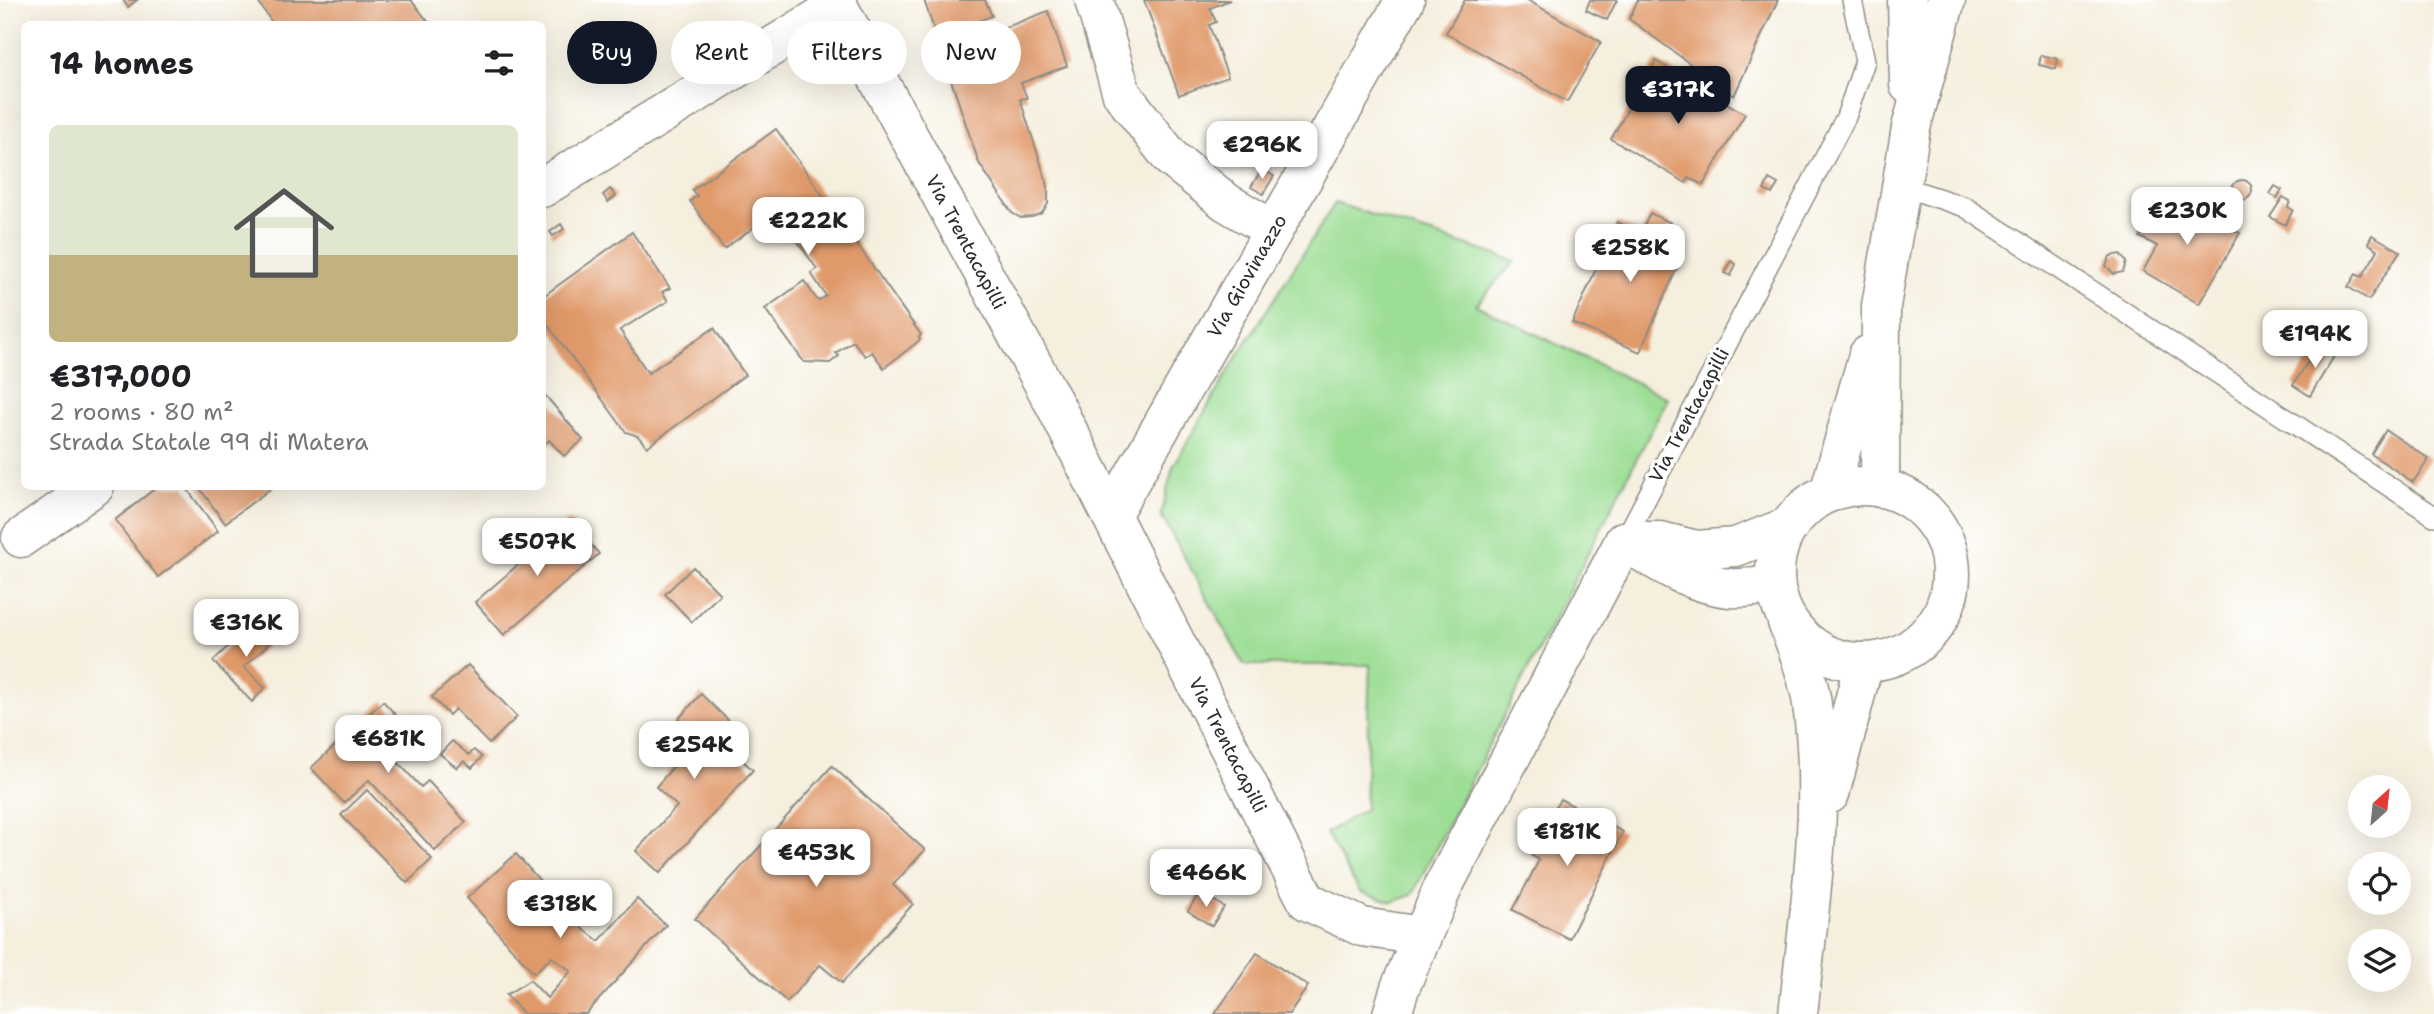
<!DOCTYPE html>
<meta charset="utf-8">
<style>
:root{--surface:#fff;--page:#f6f6f6;--text:#202124;--muted:#757577;--accent:#111827}
body{margin:0;font-family:"Shantell Sans",sans-serif;background:var(--page);color:var(--text);height:100vh;display:flex;flex-direction:column;font-size:26px;white-space:nowrap}
*{box-sizing:border-box;margin:0}
p{font-size:23px;color:var(--muted)}
.icon{flex:none;width:38px;height:38px;fill:none;stroke:currentColor;stroke-width:2;stroke-linecap:round;stroke-linejoin:round}
.map{position:relative;flex:1;overflow:hidden}
.panel{position:absolute;left:21px;top:21px;width:525px;height:469px;display:flex;flex-direction:column;background:var(--surface);border-radius:10px;box-shadow:0 7px 28px #0002}
.panel>*{flex:none}
.hud{position:absolute;left:567px;top:21px;width:665px;height:63px;display:flex;gap:14px}
.needle{width:46px;rotate:27deg}
.fabs{position:absolute;left:2348px;top:775px;display:grid;gap:14px}
.fabs a{display:grid;place-items:center;width:63px;height:63px;border-radius:50%;background:var(--surface);box-shadow:0 7px 28px #0002;font-size:35px}
.price{position:absolute;translate:-50% -60px;padding:0 16px;border-radius:14px;background:#fff;color:#222;font-size:23px;line-height:46px;filter:drop-shadow(0 2px 4px #0008)}
.price::after{content:'';position:absolute;left:50%;top:42px;width:21px;height:16px;margin-left:-10px;background:inherit;clip-path:polygon(0 0,100% 0,50% 100%)}
.price.active{background:var(--accent);color:#fff}
ul{padding:0;list-style:none}
li{display:grid;align-content:center;gap:14px;height:371px;padding:0 28px}
li span{display:grid;place-items:center;height:217px;border-radius:10px;color:#555}
li>.icon{margin-inline-start:auto}
span .icon{width:126px;height:126px;fill:#fffc;stroke-width:1}
li b{font-size:30px}
h2{display:flex;justify-content:space-between;align-items:center;height:84px;padding:0 28px;font-size:30px}
.tag{padding:0 24px;border-radius:32px;background:var(--surface);box-shadow:0 7px 28px #0002;font-size:24px;line-height:63px}
.tag.active{background:var(--accent);color:#fff}
.map>svg:first-child{display:block}
.green{fill:#9dde95;stroke:#648460;stroke-width:2}
.building{fill:#e09969}
.lines{fill:none;stroke-linecap:round;stroke-linejoin:round}
.service-casing{stroke:#908d84;stroke-width:22}
.minor-casing{stroke:#908d84;stroke-width:41}
.tertiary-casing{stroke:#908d84;stroke-width:41}
.primary-casing{stroke:#908d84;stroke-width:41}
.service{stroke:#fff;stroke-width:19}
.minor{stroke:#fff;stroke-width:38}
.tertiary{stroke:#fff;stroke-width:38}
.primary{stroke:#fff;stroke-width:38}
.labels{text-anchor:middle;dominant-baseline:central;stroke-width:7;stroke-linejoin:round;paint-order:stroke}
.street-label{font-size:19px;fill:#2b2b2b;stroke:#fff}
</style>
<div class="map">
<svg width="2434" height="1014" viewBox="0 0 2434 1014">
<rect width="100%" height="100%" fill="#fff"/>
<filter id="ink" filterUnits="userSpaceOnUse"><feTurbulence type="fractalNoise" baseFrequency=".0143" numOctaves="2"/><feDisplacementMap in="SourceGraphic" scale="14" xChannelSelector="R" yChannelSelector="G"/><feConvolveMatrix kernelMatrix="1 2 1 2 8 2 1 2 1" color-interpolation-filters="sRGB"/></filter>
<filter id="wash" filterUnits="userSpaceOnUse"><feTurbulence type="fractalNoise" baseFrequency=".00686" numOctaves="4" result="noise"/><feDisplacementMap in="SourceGraphic" scale="28" xChannelSelector="R" yChannelSelector="G"/><feGaussianBlur stdDeviation="1.57" result="paint"/><feColorMatrix in="noise" values="0 0 0 0 0 0 0 0 0 0 0 0 0 0 0 0 0 1.4 0 .05"/><feComposite in="paint" operator="in"/></filter>
<g filter="url(#wash)">
<rect width="100%" height="100%" fill="#f5efde"/>
<polygon class="green" points="1335,203 1515,261 1476,305 1668,398 1412,895 1392,902 1360,892 1326,833 1365,809 1370,665 1244,665 1161,515 1173,467 1232,365"/>
<g id="blocks">
<g class="building">
<polygon points="123,0 137,0 128,7"/>
<polygon points="257,0 411,0 430,24 273,24"/>
<polygon points="924,0 985,0 992,16 959,28 965,43 1048,11 1067,66 1021,83 1027,98 1020,99 1048,186 1048,204 1042,213 1032,217 1021,218 1012,213 979,163"/>
<polygon points="1144,0 1230,0 1210,8 1216,22 1209,25 1228,77 1179,95"/>
<polygon points="1465,0 1527,0 1601,42 1567,102 1446,33"/>
<polygon points="1590,0 1617,0 1607,20 1586,10"/>
<polygon points="1638,0 1778,0 1734,96 1629,19"/>
<polygon points="2041,55 2058,59 2056,69 2039,65"/>
<polygon points="1656,61 1745,114 1703,185 1689,178 1686,183 1611,139"/>
<polygon points="776,129 921,335 919,337 920,340 884,368 872,352 865,356 853,341 836,353 839,356 830,363 804,362 765,309 804,281 818,301 826,296 811,273 817,269 776,211 724,249 690,201 697,196 692,190"/>
<polygon points="1262,169 1274,176 1263,194 1251,187"/>
<polygon points="1769,179 1778,184 1772,194 1764,190"/>
<circle cx="2242" cy="190" r="10"/>
<polygon points="2275,186 2282,190 2277,198 2270,194"/>
<polygon points="610,189 616,196 608,202 603,195"/>
<polygon points="2166,191 2240,233 2199,304 2143,271 2157,246 2140,237"/>
<polygon points="2283,197 2290,201 2288,207 2293,210 2285,225 2270,217"/>
<polygon points="1650,213 1671,223 1662,242 1684,252 1640,352 1572,323 1617,222 1641,233"/>
<polygon points="561,224 564,229 553,236 550,232"/>
<polygon points="632,232 670,288 662,292 668,301 620,330 648,373 714,328 745,375 647,447 638,436 626,432 542,317 542,297"/>
<polygon points="2372,235 2400,251 2369,300 2348,287 2356,274 2362,277 2378,250 2368,243"/>
<polygon points="2120,254 2126,262 2123,272 2114,274 2106,266 2110,256"/>
<polygon points="1731,261 1736,264 1731,276 1725,273"/>
<polygon points="2320,343 2336,353 2310,396 2293,385"/>
<polygon points="545,395 583,440 564,456 549,440 544,445 542,443 542,397"/>
<polygon points="2386,430 2429,459 2413,482 2371,454"/>
<polygon points="158,486 185,486 218,531 158,577 115,520"/>
<polygon points="198,486 274,486 225,523"/>
<polygon points="570,520 599,554 504,635 475,602"/>
<polygon points="693,567 720,594 692,622 665,594"/>
<polygon points="266,619 280,633 244,667 265,688 252,702 213,661 241,634 245,639"/>
<polygon points="468,665 517,717 489,744 455,709 449,715 432,697"/>
<polygon points="701,694 728,720 714,735 753,770 660,873 636,851 677,806 656,787 682,756 661,738"/>
<polygon points="383,701 415,736 392,756 421,787 428,781 466,822 435,851 369,780 344,803 311,768"/>
<polygon points="452,741 469,755 474,750 482,757 472,768 464,761 457,768 440,754"/>
<polygon points="832,766 925,850 893,885 913,904 842,983 820,965 787,1002 695,919"/>
<polygon points="367,790 432,859 407,883 341,815"/>
<polygon points="1560,799 1623,832 1569,939 1513,910 1539,860 1531,855"/>
<polygon points="516,854 583,929 599,941 637,899 666,925 586,1014 524,1014 506,995 530,980 547,998 571,971 552,957 534,973 467,898"/>
<polygon points="1200,892 1224,907 1212,926 1188,911"/>
<polygon points="1257,953 1308,986 1289,1014 1215,1014"/>
</g>
</g>
</g>
<g filter="url(#ink)">
<use href="#blocks" fill-opacity="0" stroke="#908d84" stroke-width="2"/>
<g class="lines">
<g class="service-casing">
<g id="service">
<polyline points="1901,186 1965,207 2434,516"/>
<polyline points="1624,541 1846,117 1865,61 1852,0"/>
</g>
</g>
<g class="minor-casing">
<g id="minor">
<polyline points="835,0 1056,407 1307,901 1362,927 1422,936"/>
<polyline points="1094,0 1122,94 1171,158 1226,202 1273,230"/>
<polyline points="542,188 838,6"/>
<polyline points="1111,515 1405,0"/>
<polyline points="21,538 95,486"/>
</g>
</g>
<g class="tertiary-casing">
<g id="tertiary">
<polyline points="1624,541 1660,541 1696,550 1736,547 1789,526"/>
<path d="M1637,549C1666,567 1696,585 1730,588C1745,589 1761,586 1775,585"/>
<polyline points="1392,1014 1400,988 1444,885 1624,541"/>
</g>
</g>
<g class="primary-casing">
<g id="primary">
<polyline points="1907,0 1909,85"/>
<circle cx="1863" cy="574" r="88"/>
<polyline points="1880,488 1881,306 1911,128 1946,0"/>
<polyline points="1829,493 1868,355"/>
<path d="M1787,622C1797,648 1808,676 1812,704C1826,807 1809,912 1798,1014"/>
<polyline points="1830,794 1864,663"/>
</g>
</g>
<use href="#service" class="service"/>
<use href="#minor" class="minor"/>
<use href="#tertiary" class="tertiary"/>
<use href="#primary" class="primary"/>
</g>
</g>
<g class="labels">
<g class="street-label">
<text transform="translate(966 242) rotate(62)">Via Trentacapilli</text>
<text transform="translate(1247 276) rotate(-60)">Via Giovinazzo</text>
<text transform="translate(1689 415) rotate(-62)">Via Trentacapilli</text>
<text transform="translate(1228 745) rotate(63)">Via Trentacapilli</text>
</g>
</g>
</svg>
<div class="fabs">
<a><svg class="needle" viewBox="-14 -14 28 28"><path d="M0-13l5 13h-10z" fill="#e53935"/><path d="M0 13l5-13h-10z" fill="#757577"/></svg></a>
<a><svg class="icon" aria-label="locate" viewBox="0 0 24 24"><circle cx="12" cy="12" r="6"/><path d="M12 2v4M12 18v4M2 12h4M18 12h4"/></svg></a>
<a><svg class="icon" aria-label="layers" viewBox="0 0 24 24"><path d="M12 4l9 5-9 5-9-5zM3 14l9 5 9-5"/></svg></a>
</div>
<b class="price active" style="left:1678px;top:126px">€317K</b>
<b class="price" style="left:1262px;top:181px">€296K</b>
<b class="price" style="left:2187px;top:247px">€230K</b>
<b class="price" style="left:808px;top:257px">€222K</b>
<b class="price" style="left:1630px;top:284px">€258K</b>
<b class="price" style="left:2315px;top:370px">€194K</b>
<b class="price" style="left:537px;top:578px">€507K</b>
<b class="price" style="left:246px;top:659px">€316K</b>
<b class="price" style="left:388px;top:775px">€681K</b>
<b class="price" style="left:694px;top:781px">€254K</b>
<b class="price" style="left:1567px;top:868px">€181K</b>
<b class="price" style="left:816px;top:889px">€453K</b>
<b class="price" style="left:1206px;top:909px">€466K</b>
<b class="price" style="left:560px;top:940px">€318K</b>
<div class="hud">
<a class="tag active">Buy</a>
<a class="tag">Rent</a>
<a class="tag">Filters</a>
<a class="tag">New</a>
</div>
<section class="panel">
<h2>14 homes<svg class="icon" aria-label="filters" viewBox="0 0 24 24"><path d="M4 7h16M4 17h16"/><circle cx="9" cy="7" r="2"/><circle cx="15" cy="17" r="2"/></svg></h2>
<ul>
<li><span style="background:linear-gradient(#dfe7d0 60%,#c2b280 0)"><svg class="icon" aria-label="home" viewBox="0 0 24 24"><path d="M3 11l9-7 9 7M6 9v11h12V9"/></svg></span><div><b>€317,000</b><p>2 rooms · 80 m²</p><p>Strada Statale 99 di Matera</p></div></li>
</ul>
</section>
</div>
